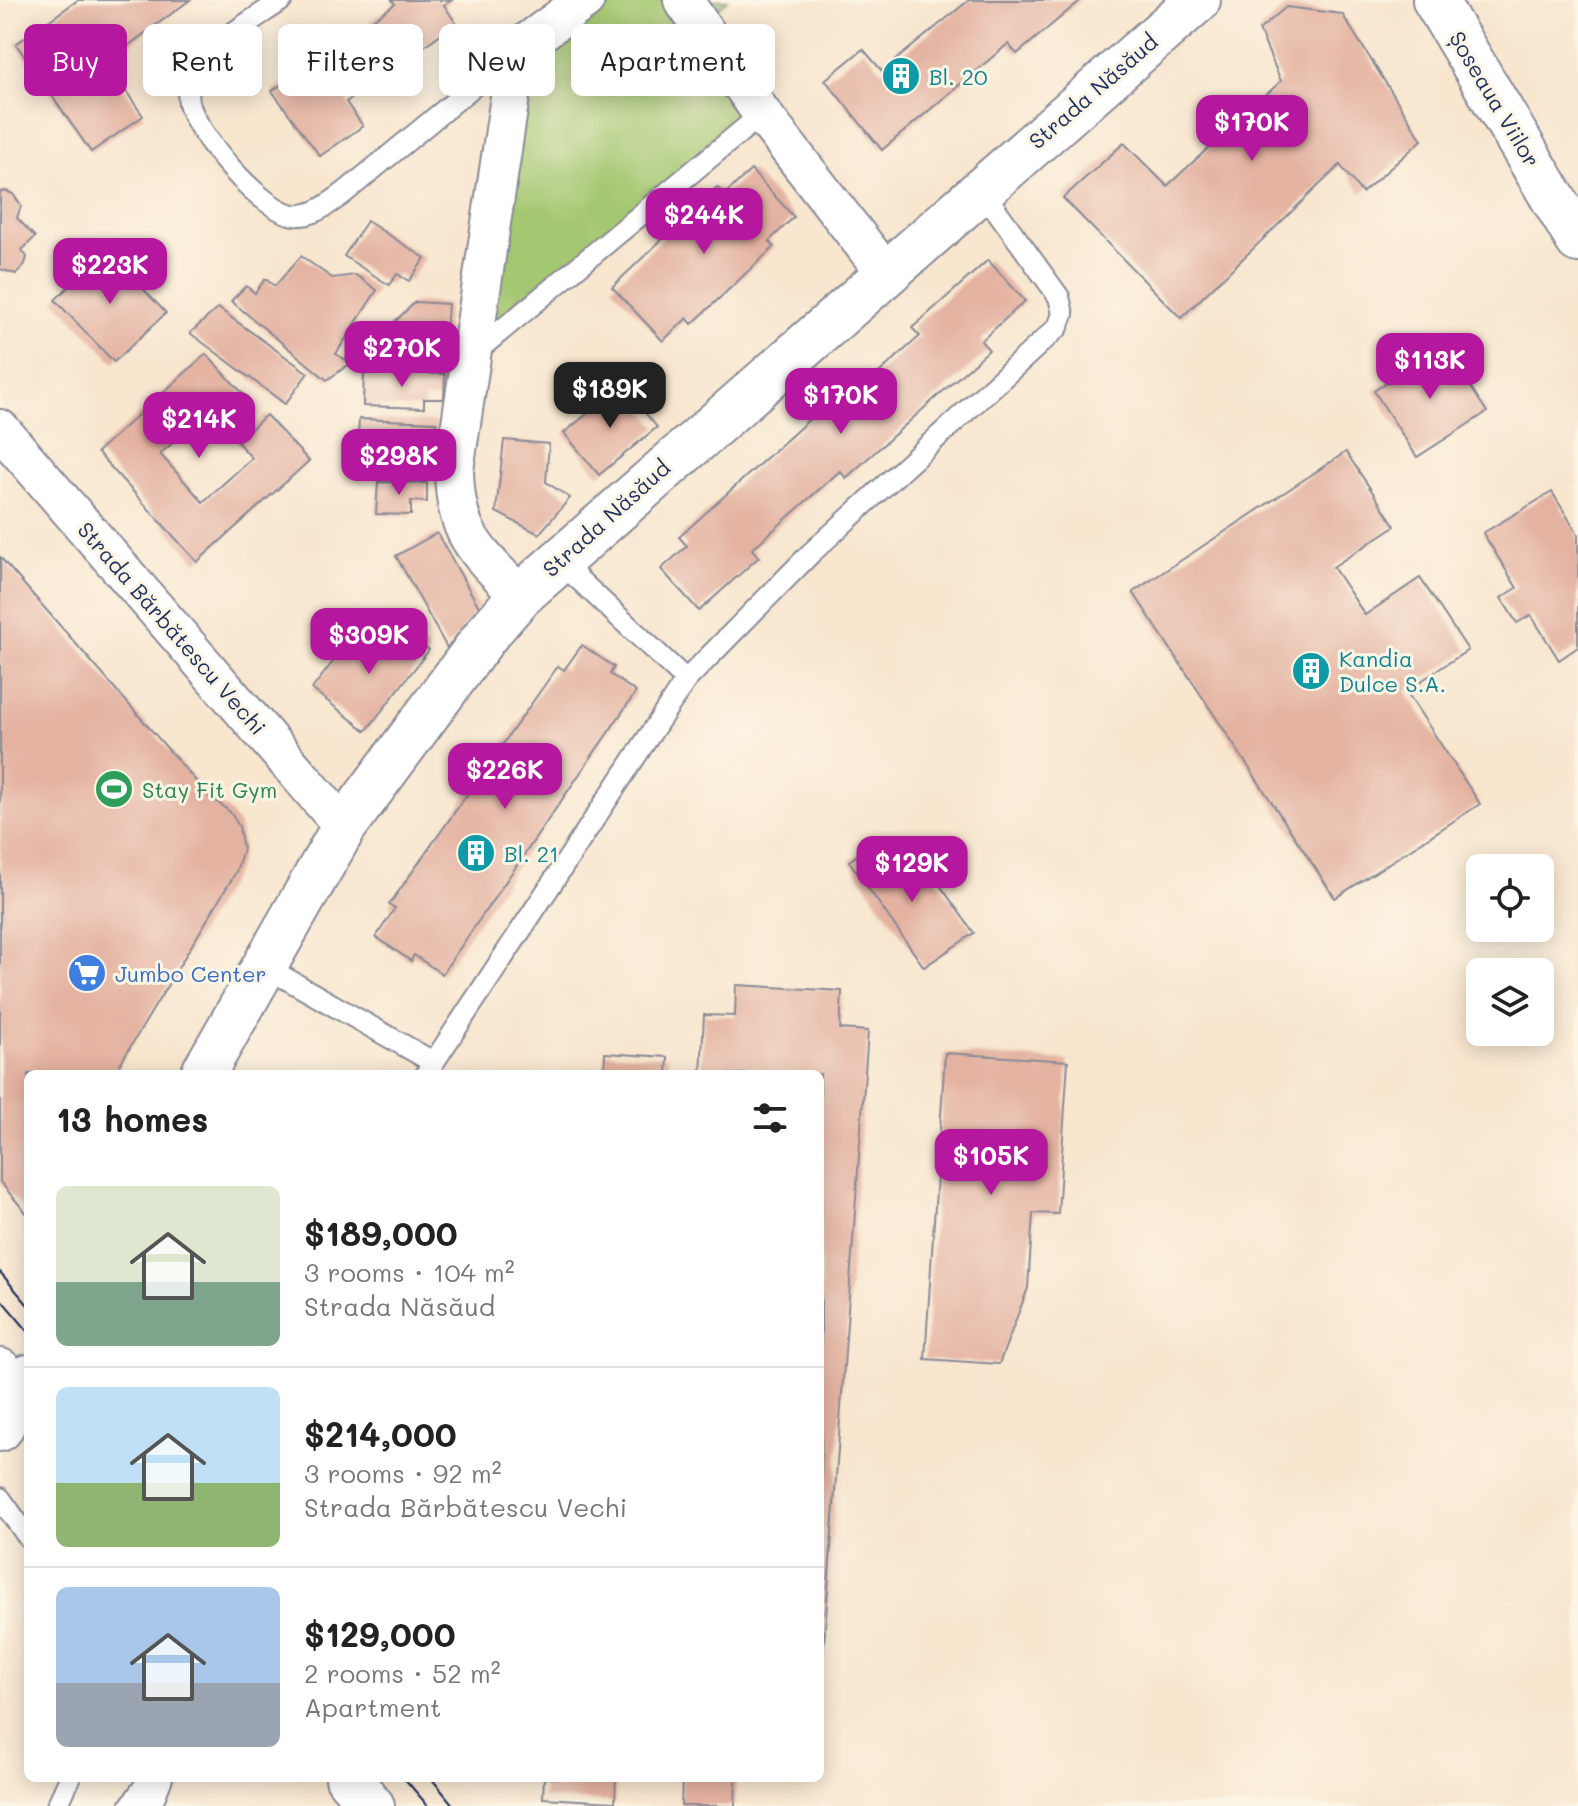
<!DOCTYPE html>
<meta charset="utf-8">
<style>
:root{--surface:#fff;--page:#f6f6f6;--text:#222;--muted:#767676;--line:#e0e0e0;--accent:#b5179e}
body{margin:0;font-family:Mali,sans-serif;background:var(--page);color:var(--text);height:100vh;display:flex;flex-direction:column;font-size:30px;white-space:nowrap}
*{box-sizing:border-box;margin:0}
p{font-size:26px;color:var(--muted)}
.icon{flex:none;width:44px;height:44px;fill:none;stroke:currentColor;stroke-width:2;stroke-linecap:round;stroke-linejoin:round}
.map{position:relative;flex:1;overflow:hidden}
.drawer{position:absolute;left:24px;top:1070px;width:800px;height:712px;display:flex;flex-direction:column;background:var(--surface);border-radius:12px;box-shadow:0 4px 20px #0003}
.drawer>*{flex:none}
.banner{position:absolute;left:24px;top:24px;width:800px;height:72px;display:flex;gap:16px}
.tools{position:absolute;left:1466px;top:854px;display:grid;gap:16px}
.tools a{display:grid;place-items:center;width:88px;height:88px;border-radius:12px;background:var(--surface);box-shadow:0 4px 20px #0003;font-size:40px}
.price{position:absolute;translate:-50% -68px;padding:0 18px;border-radius:16px;background:var(--accent);color:#fff;font-size:26px;line-height:52px;filter:drop-shadow(0 2px 4px #0008)}
.price::after{content:'';position:absolute;left:50%;top:48px;width:24px;height:18px;margin-left:-12px;background:inherit;clip-path:polygon(0 0,100% 0,50% 100%)}
.price.on{background:#222;color:#fff}
ul{padding:0;list-style:none}
li{display:flex;align-items:center;gap:24px;height:200px;padding:0 32px}
li+li{border-top:2px solid var(--line)}
li span{display:grid;place-items:center;flex:none;width:224px;height:160px;border-radius:12px;color:#555}
li>.icon{margin-inline-start:auto}
span .icon{width:96px;height:96px;fill:#fffc;stroke-width:1}
li b{font-size:34px}
h2{display:flex;justify-content:space-between;align-items:center;height:96px;padding:0 32px;font-size:34px}
.chip{padding:0 28px;border-radius:12px;background:var(--surface);box-shadow:0 4px 20px #0003;font-size:28px;line-height:72px}
.chip.on{background:var(--accent);color:#fff}
.map>svg:first-child{display:block}
.green{fill:#a4c771;stroke:#607b68;stroke-width:2}
.building{fill:#e4b2a1}
.lines{fill:none;stroke-linecap:round;stroke-linejoin:round}
.service-casing{stroke:#8a8a96;stroke-width:24}
.minor-casing{stroke:#8a8a96;stroke-width:42}
.tertiary-casing{stroke:#8a8a96;stroke-width:48}
.secondary-casing{stroke:#8a8a96;stroke-width:48}
.primary-casing{stroke:#8a8a96;stroke-width:48}
.service{stroke:#fff;stroke-width:20}
.minor{stroke:#fff;stroke-width:38}
.tertiary{stroke:#fff;stroke-width:44}
.secondary{stroke:#fff;stroke-width:44}
.primary{stroke:#fff;stroke-width:44}
.tram{stroke:#1b2f5e;stroke-width:2}
.labels{text-anchor:middle;dominant-baseline:central;stroke-width:6;stroke-linejoin:round;paint-order:stroke}
.culture-label{font-size:22px;fill:#0d838f;stroke:#fcf5e5;text-anchor:start}
.street-label{font-size:22px;fill:#1b2f5e;stroke:#fcf5e5}
.leisure-label{font-size:22px;fill:#27864d;stroke:#fcf5e5;text-anchor:start}
.shop-label{font-size:22px;fill:#366cbe;stroke:#fcf5e5;text-anchor:start}
</style>
<div class="map">
<svg width="1578" height="1806" viewBox="0 0 1578 1806">
<rect width="100%" height="100%" fill="#fcf5e5"/>
<filter id="ink" filterUnits="userSpaceOnUse"><feTurbulence type="fractalNoise" baseFrequency=".0125" numOctaves="2"/><feDisplacementMap in="SourceGraphic" scale="16" xChannelSelector="R" yChannelSelector="G"/><feConvolveMatrix kernelMatrix="1 2 1 2 8 2 1 2 1" color-interpolation-filters="sRGB"/></filter>
<filter id="wash" filterUnits="userSpaceOnUse"><feTurbulence type="fractalNoise" baseFrequency=".006" numOctaves="4" result="noise"/><feDisplacementMap in="SourceGraphic" scale="32" xChannelSelector="R" yChannelSelector="G"/><feGaussianBlur stdDeviation="1.8" result="paint"/><feColorMatrix in="noise" values="0 0 0 0 0 0 0 0 0 0 0 0 0 0 0 0 0 1.4 0 .05"/><feComposite in="paint" operator="in"/></filter>
<g filter="url(#wash)">
<rect width="100%" height="100%" fill="#f8e6cf"/>
<polygon class="green" points="585,0 728,0 700,24 762,114 468,358 517,50"/>
<g id="blocks">
<g class="building">
<polygon points="78,0 190,0 106,62 143,116 91,152 16,44"/>
<polygon points="392,0 452,0 444,5 456,23 346,102 363,126 320,156 272,91 395,4"/>
<polygon points="969,0 1081,0 1017,54 1008,44 882,150 825,80 863,49 882,71"/>
<polygon points="1286,7 1342,14 1422,140 1362,193 1340,165 1181,318 1063,198 1124,143 1167,186 1281,81 1259,30"/>
<polygon points="751,170 794,217 769,241 774,247 692,324 687,318 663,341 612,287 717,187 724,195"/>
<polygon points="6,191 13,194 21,206 17,218 35,237 22,250 27,257 25,264 16,274 0,269 0,192"/>
<polygon points="367,221 425,258 409,281 397,274 389,285 344,256"/>
<polygon points="106,250 166,313 114,362 55,300"/>
<polygon points="301,256 332,278 356,275 377,290 336,354 351,363 327,380 231,301 246,286 255,293 265,279 275,286"/>
<polygon points="988,260 1025,301 981,341 989,350 846,478 840,471 752,549 759,557 699,611 661,569 687,546 679,537 833,398 841,407 920,336 912,328"/>
<polygon points="415,302 448,304 443,370 380,368 383,333"/>
<polygon points="218,308 308,373 285,404 190,333"/>
<polygon points="1443,345 1487,412 1417,457 1374,391"/>
<polygon points="206,354 248,399 219,424 208,412 160,454 203,502 252,458 237,442 266,415 309,461 197,562 97,452"/>
<polygon points="364,371 445,374 444,399 424,399 424,408 363,406"/>
<polygon points="622,385 657,427 599,475 564,433"/>
<polygon points="359,419 436,422 435,450 408,450 407,459 357,458"/>
<polygon points="504,440 549,444 546,482 570,498 539,534 496,512"/>
<polygon points="1346,452 1395,526 1333,567 1365,615 1420,578 1468,650 1406,691 1480,804 1335,898 1133,592"/>
<polygon points="378,482 427,483 427,502 411,501 411,515 376,514"/>
<polygon points="1552,492 1578,534 1578,647 1559,660 1531,615 1517,623 1501,598 1517,588 1483,533"/>
<polygon points="437,533 479,607 447,648 396,556"/>
<polygon points="0,557 209,796 230,812 239,826 243,849 236,872 114,1074 28,1074 28,1215 0,1182"/>
<polygon points="401,628 429,650 366,731 312,689 355,633 381,654"/>
<polygon points="582,645 614,667 610,674 636,692 442,974 414,955 411,961 376,937 395,908 389,905 558,666 564,670"/>
<polygon points="882,838 913,882 929,870 974,933 924,967 849,861"/>
<polygon points="736,985 842,991 840,1029 868,1031 822,1672 820,1074 701,1074 704,1015 735,1016"/>
<polygon points="605,1053 668,1057 667,1074 604,1074"/>
<polygon points="945,1053 1068,1061 1058,1214 1033,1213 1028,1288 999,1364 925,1359"/>
<polygon points="544,1778 616,1778 615,1802 543,1798"/>
<polygon points="682,1778 736,1778 735,1806 681,1806"/>
</g>
</g>
</g>
<g filter="url(#ink)">
<use href="#blocks" fill-opacity="0" stroke="#8a8a96" stroke-width="2"/>
<g class="lines">
<g class="service-casing">
<g id="service">
<path d="M282,0C260,16 201,49 192,73C190,80 187,96 189,103C196,134 263,213 295,215C313,217 330,203 344,193L516,51"/>
<polyline points="473,354 762,114"/>
<polyline points="558,560 686,680"/>
<polyline points="264,966 433,1062"/>
<polyline points="426,1074 686,680 811,553 1058,327 1063,314 1059,297 981,189"/>
<polyline points="0,1498 28,1537"/>
<polyline points="57,1806 70,1778"/>
<polyline points="130,1806 150,1778"/>
<polyline points="151,1806 162,1778"/>
</g>
</g>
<g class="minor-casing">
<g id="minor">
<polyline points="683,0 762,114 885,272"/>
<polyline points="0,429 344,827"/>
<path d="M520,596C477,550 455,537 454,470L517,50L585,0"/>
</g>
</g>
<g class="tertiary-casing">
<g id="tertiary">
<polyline points="203,1074 344,827 486,635 520,596 1198,0"/>
<polyline points="0,1429 28,1377"/>
</g>
</g>
<g class="secondary-casing">
<g id="secondary">
<polyline points="0,1371 28,1404"/>
<polyline points="348,1778 372,1806"/>
</g>
</g>
<g class="primary-casing">
<polyline id="primary" points="1435,0 1578,240"/>
</g>
<use href="#service" class="service"/>
<use href="#minor" class="minor"/>
<use href="#tertiary" class="tertiary"/>
<use href="#secondary" class="secondary"/>
<use href="#primary" class="primary"/>
<g class="tram">
<polyline points="0,1272 28,1305"/>
<polyline points="0,1298 28,1331"/>
<polyline points="404,1778 428,1806"/>
<polyline points="431,1778 454,1806"/>
</g>
</g>
</g>
<defs>
<g id="building-disc" transform="scale(2)"><circle r="9.5" fill="#0f9aa8" stroke="#fcf5e5"/><path d="M-4-6H4V6H1V3H-1V6H-4ZM-2.5-4.3h1.7v1.8h-1.7ZM.8-4.3h1.7v1.8H.8ZM-2.5-1h1.7V.8h-1.7ZM.8-1h1.7V.8H.8Z" fill="#fff"/></g>
<g id="stadium-disc" transform="scale(2)"><circle r="9.5" fill="#2e9e5b" stroke="#fcf5e5"/><path d="M0-5a6.5 5 0 1 0 0 10a6.5 5 0 1 0 0-10ZM-3.5-1.8h7v3.6h-7Z" fill="#fff"/></g>
<g id="supermarket-disc" transform="scale(2)"><circle r="9.5" fill="#3f7fe0" stroke="#fcf5e5"/><path d="M-6-5.5h2.5l.6 2H6L4.5 2H-2.5L-4.4-4H-6ZM-1.5 3.2a1.3 1.3 0 1 0 .1 0ZM3 3.2a1.3 1.3 0 1 0 .1 0Z" fill="#fff"/></g>
</defs>
<g fill-rule="evenodd">
<use href="#building-disc" x="901" y="76"/>
<use href="#building-disc" x="1311" y="671"/>
<use href="#stadium-disc" x="114" y="789"/>
<use href="#building-disc" x="476" y="853"/>
<use href="#supermarket-disc" x="87" y="973"/>
</g>
<g class="labels">
<g class="culture-label">
<text x="929" y="76">Bl. 20</text>
<text x="1339" y="658">Kandia<tspan x="1339" dy="25">Dulce S.A.</tspan></text>
<text x="504" y="853">Bl. 21</text>
</g>
<g class="street-label">
<text transform="translate(1093 91) rotate(-41)">Strada Năsăud</text>
<text transform="translate(1495 99) rotate(59)">Șoseaua Viilor</text>
<text transform="translate(606 518) rotate(-42)">Strada Năsăud</text>
<text transform="translate(172 628) rotate(49)">Strada Bărbătescu Vechi</text>
</g>
<g class="leisure-label">
<text x="142" y="789">Stay Fit Gym</text>
</g>
<g class="shop-label">
<text x="115" y="973">Jumbo Center</text>
</g>
</g>
</svg>
<div class="tools">
<a><svg class="icon" aria-label="locate" viewBox="0 0 24 24"><circle cx="12" cy="12" r="6"/><path d="M12 2v4M12 18v4M2 12h4M18 12h4"/></svg></a>
<a><svg class="icon" aria-label="layers" viewBox="0 0 24 24"><path d="M12 4l9 5-9 5-9-5zM3 14l9 5 9-5"/></svg></a>
</div>
<b class="price" style="left:1252px;top:163px">$170K</b>
<b class="price" style="left:704px;top:256px">$244K</b>
<b class="price" style="left:110px;top:306px">$223K</b>
<b class="price" style="left:402px;top:389px">$270K</b>
<b class="price" style="left:1430px;top:401px">$113K</b>
<b class="price on" style="left:610px;top:430px">$189K</b>
<b class="price" style="left:841px;top:436px">$170K</b>
<b class="price" style="left:199px;top:460px">$214K</b>
<b class="price" style="left:399px;top:497px">$298K</b>
<b class="price" style="left:369px;top:676px">$309K</b>
<b class="price" style="left:505px;top:811px">$226K</b>
<b class="price" style="left:912px;top:904px">$129K</b>
<b class="price" style="left:991px;top:1197px">$105K</b>
<div class="banner">
<a class="chip on">Buy</a>
<a class="chip">Rent</a>
<a class="chip">Filters</a>
<a class="chip">New</a>
<a class="chip">Apartment</a>
</div>
<section class="drawer">
<h2>13 homes<svg class="icon" aria-label="filters" viewBox="0 0 24 24"><path d="M4 7h16M4 17h16"/><circle cx="9" cy="7" r="2"/><circle cx="15" cy="17" r="2"/></svg></h2>
<ul>
<li><span style="background:linear-gradient(#dfe7d0 60%,#7fa58c 0)"><svg class="icon" aria-label="home" viewBox="0 0 24 24"><path d="M3 11l9-7 9 7M6 9v11h12V9"/></svg></span><div><b>$189,000</b><p>3 rooms · 104 m²</p><p>Strada Năsăud</p></div></li>
<li><span style="background:linear-gradient(#bfe0f5 60%,#8fb573 0)"><svg class="icon" aria-label="home" viewBox="0 0 24 24"><path d="M3 11l9-7 9 7M6 9v11h12V9"/></svg></span><div><b>$214,000</b><p>3 rooms · 92 m²</p><p>Strada Bărbătescu Vechi</p></div></li>
<li><span style="background:linear-gradient(#a9c7e8 60%,#9aa5b1 0)"><svg class="icon" aria-label="home" viewBox="0 0 24 24"><path d="M3 11l9-7 9 7M6 9v11h12V9"/></svg></span><div><b>$129,000</b><p>2 rooms · 52 m²</p><p>Apartment</p></div></li>
</ul>
</section>
</div>
